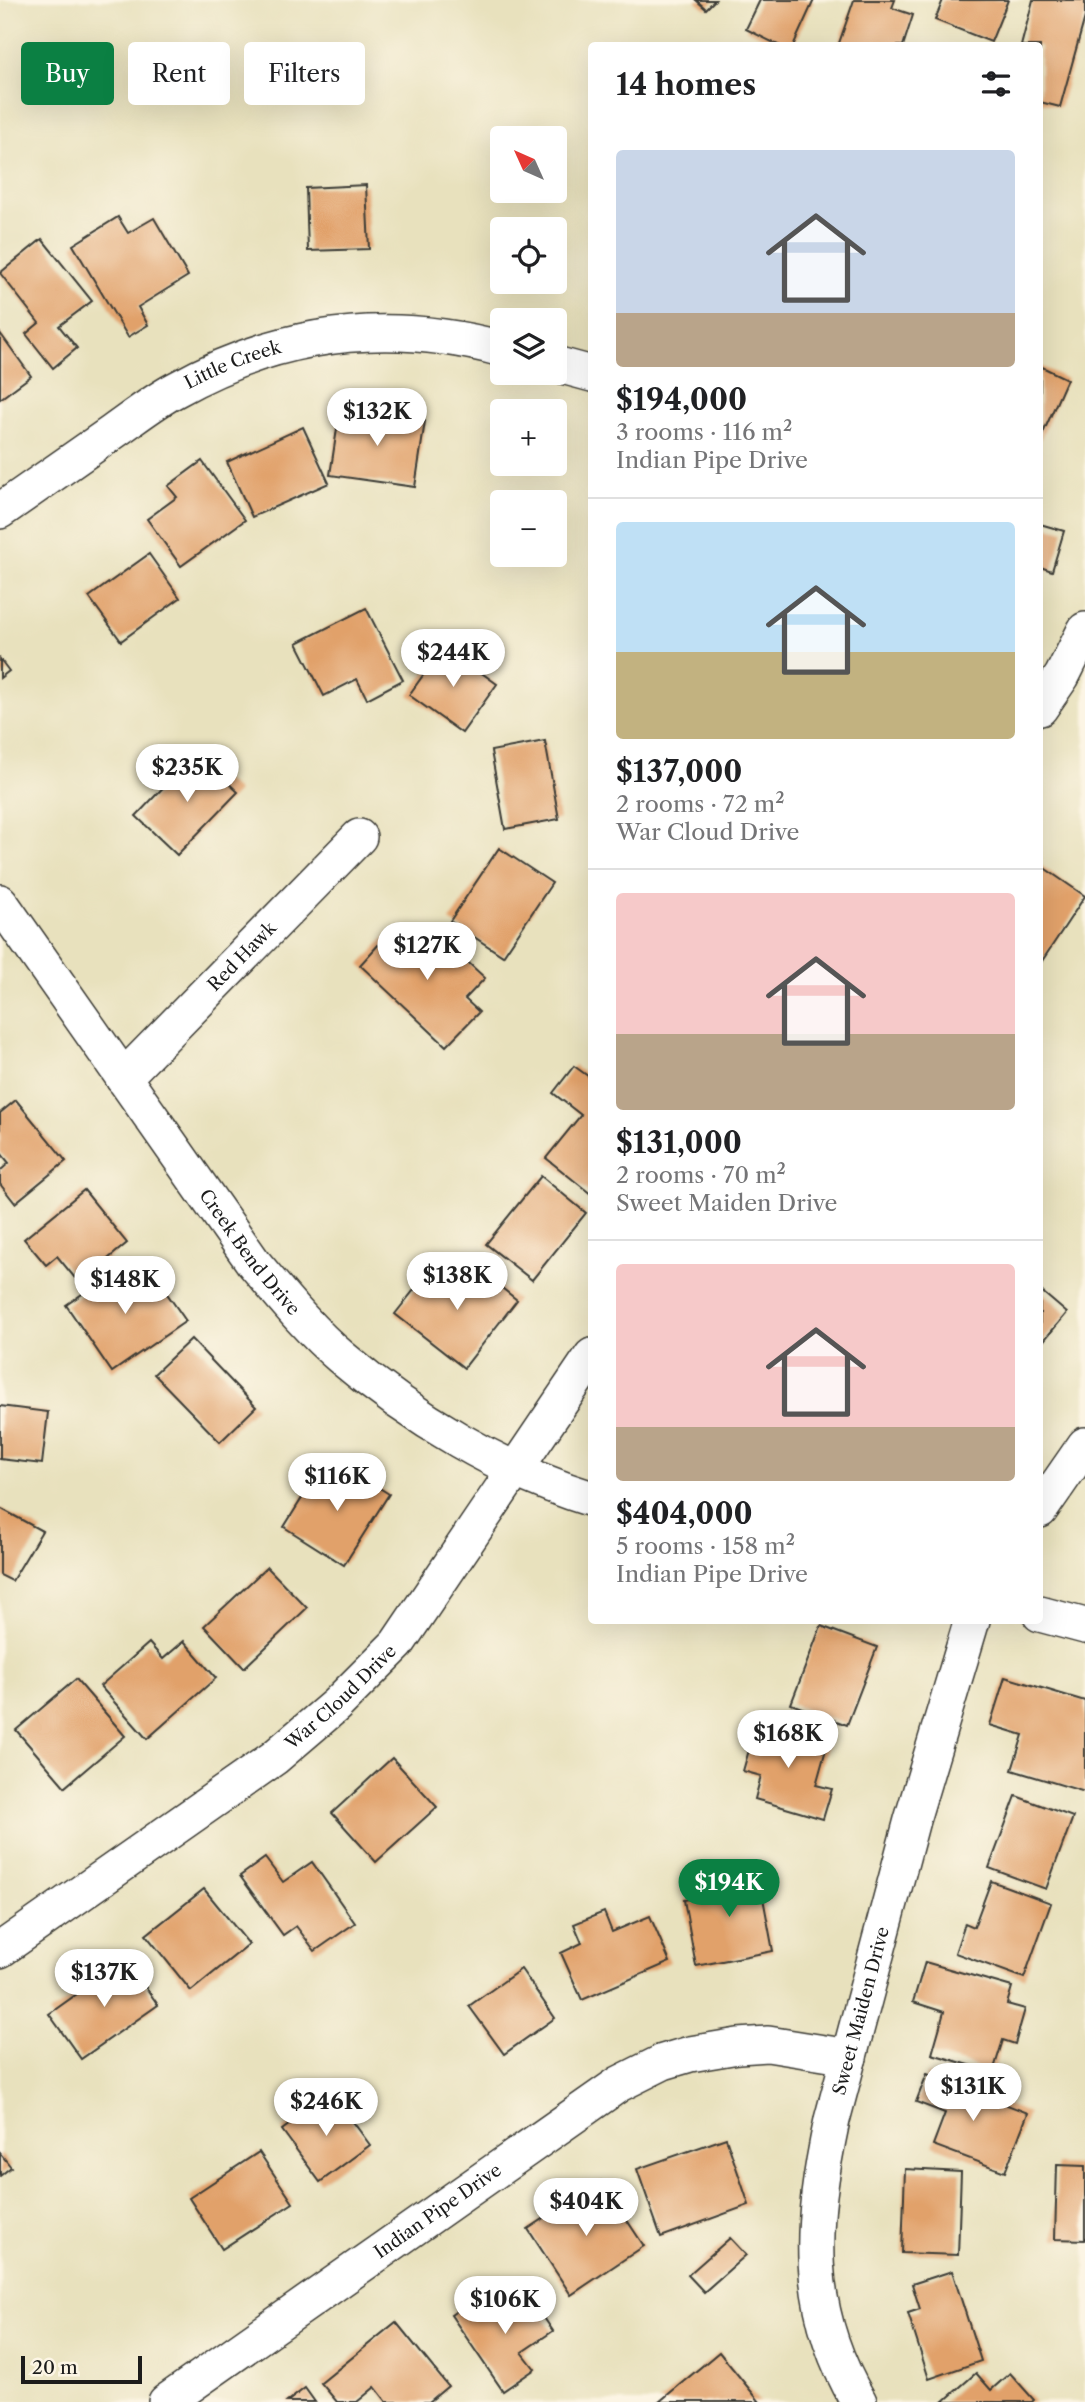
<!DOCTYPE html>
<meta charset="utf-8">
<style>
:root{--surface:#fff;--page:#f6f6f6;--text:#202124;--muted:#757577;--line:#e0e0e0;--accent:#0b8043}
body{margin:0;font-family:"Libre Caslon Text",serif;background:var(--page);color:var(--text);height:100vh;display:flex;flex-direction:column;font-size:26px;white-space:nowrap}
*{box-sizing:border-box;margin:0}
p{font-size:23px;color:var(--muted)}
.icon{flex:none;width:38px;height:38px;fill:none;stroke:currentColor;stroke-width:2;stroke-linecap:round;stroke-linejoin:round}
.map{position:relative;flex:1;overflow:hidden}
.details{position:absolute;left:588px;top:42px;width:455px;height:1582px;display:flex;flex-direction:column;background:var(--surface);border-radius:7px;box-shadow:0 7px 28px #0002}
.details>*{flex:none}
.guide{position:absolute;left:21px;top:42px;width:462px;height:63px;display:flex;gap:14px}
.needle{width:46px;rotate:315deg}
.buttons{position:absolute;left:490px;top:126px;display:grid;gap:14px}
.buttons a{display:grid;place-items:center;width:77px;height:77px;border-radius:7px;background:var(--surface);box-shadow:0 7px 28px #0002;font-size:35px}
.scale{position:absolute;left:21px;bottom:18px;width:121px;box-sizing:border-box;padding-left:7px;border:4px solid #1c1c1c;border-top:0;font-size:19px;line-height:24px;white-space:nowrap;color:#1c1c1c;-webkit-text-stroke:5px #fcf5e5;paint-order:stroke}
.price{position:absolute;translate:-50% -60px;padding:0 16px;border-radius:24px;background:#fff;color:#222;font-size:23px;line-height:46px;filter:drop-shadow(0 2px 4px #0008)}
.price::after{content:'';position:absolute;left:50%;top:42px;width:21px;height:16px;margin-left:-10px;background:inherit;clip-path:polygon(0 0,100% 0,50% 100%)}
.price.active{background:var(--accent);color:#fff}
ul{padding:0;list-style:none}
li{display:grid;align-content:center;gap:14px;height:371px;padding:0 28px}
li+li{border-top:2px solid var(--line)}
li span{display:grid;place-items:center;height:217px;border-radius:7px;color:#555}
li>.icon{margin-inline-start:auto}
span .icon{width:126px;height:126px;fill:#fffc;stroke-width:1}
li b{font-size:30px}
h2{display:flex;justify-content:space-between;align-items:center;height:84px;padding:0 28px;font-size:30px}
.tag{padding:0 24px;border-radius:7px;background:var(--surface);box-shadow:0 7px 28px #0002;font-size:24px;line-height:63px}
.tag.active{background:var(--accent);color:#fff}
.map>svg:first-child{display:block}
.building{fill:#e1a16a}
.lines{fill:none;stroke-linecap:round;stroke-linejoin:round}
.street-casing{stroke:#3b3a34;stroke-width:38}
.street{stroke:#fff;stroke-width:35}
.labels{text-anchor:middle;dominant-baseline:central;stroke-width:7;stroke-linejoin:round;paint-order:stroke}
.street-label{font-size:18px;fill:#1c1c1c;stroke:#fcf5e5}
</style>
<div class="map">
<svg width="1085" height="2402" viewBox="0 0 1085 2402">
<rect width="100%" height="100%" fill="#fcf5e5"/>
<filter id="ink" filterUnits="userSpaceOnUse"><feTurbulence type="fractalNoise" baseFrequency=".0143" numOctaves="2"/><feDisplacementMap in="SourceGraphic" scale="14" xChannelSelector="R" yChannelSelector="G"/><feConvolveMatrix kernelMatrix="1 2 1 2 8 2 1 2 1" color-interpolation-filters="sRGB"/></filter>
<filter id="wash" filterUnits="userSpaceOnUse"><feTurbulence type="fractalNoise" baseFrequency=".00686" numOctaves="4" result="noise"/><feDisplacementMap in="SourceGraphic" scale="28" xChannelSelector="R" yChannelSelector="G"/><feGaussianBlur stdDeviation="1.57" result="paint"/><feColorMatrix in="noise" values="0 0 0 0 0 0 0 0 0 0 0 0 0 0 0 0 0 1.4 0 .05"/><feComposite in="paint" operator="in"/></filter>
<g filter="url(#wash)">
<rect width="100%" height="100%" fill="#e8e1bd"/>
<g id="blocks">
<g class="building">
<polygon points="696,0 715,0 706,9"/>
<polygon points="760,0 814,0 793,46 780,46 746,29"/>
<polygon points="854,0 895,0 892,8 913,15 903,46 838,46"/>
<polygon points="943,0 1008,0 991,42 935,20"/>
<polygon points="1033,0 1085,0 1085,17 1060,107 1040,102 1040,46 1021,46"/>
<polygon points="366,185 369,249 308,251 306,188"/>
<polygon points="118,217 128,233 154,218 188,276 138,307 148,325 128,337 73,245"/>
<polygon points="42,239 92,301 59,326 77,348 53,368 26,334 39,323 0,273"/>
<polygon points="0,333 31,376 0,399"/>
<polygon points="1040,366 1067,379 1040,440"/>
<polygon points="340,409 425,421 415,487 330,475"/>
<polygon points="303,427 329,483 252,517 227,462"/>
<polygon points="202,461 245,520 181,566 147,519 177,497 168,486"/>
<polygon points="1040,524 1064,531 1052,571 1040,567"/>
<polygon points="149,554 180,598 121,641 89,597"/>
<polygon points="366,608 403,680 367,699 357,679 324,696 297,643"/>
<polygon points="444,646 497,684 462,733 409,695"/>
<polygon points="0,659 9,671 0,678"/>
<polygon points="545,741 559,819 505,829 491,751"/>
<polygon points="196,753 238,792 177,855 136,816"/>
<polygon points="499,848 552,883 503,956 450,921"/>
<polygon points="1040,865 1085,896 1040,964"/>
<polygon points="432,929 485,978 465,999 479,1012 446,1046 360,965 390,932 411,951"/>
<polygon points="574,1066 592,1079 592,1195 546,1158 581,1115 553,1093"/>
<polygon points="16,1100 66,1161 15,1203 0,1184 0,1171 9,1163 0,1152 0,1113"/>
<polygon points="541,1176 586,1213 532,1280 486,1244"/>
<polygon points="84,1190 127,1243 79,1283 57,1256 46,1265 24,1239"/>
<polygon points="469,1262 517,1300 464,1368 395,1314 429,1271 449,1287"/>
<polygon points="128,1263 142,1284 154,1275 186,1321 112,1372 66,1305"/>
<polygon points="1040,1290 1067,1313 1040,1345"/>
<polygon points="191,1339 256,1407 220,1442 154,1374"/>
<polygon points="0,1406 48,1412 42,1464 0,1459"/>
<polygon points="338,1462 389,1494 344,1565 284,1527 314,1479 323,1485"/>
<polygon points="0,1508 42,1531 12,1581 0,1575"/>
<polygon points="267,1567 307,1608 244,1668 204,1626"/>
<polygon points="821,1626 877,1647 847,1725 791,1704"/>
<polygon points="184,1641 216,1678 147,1739 100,1686 149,1643 163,1659"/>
<polygon points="1005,1677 1085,1701 1085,1792 1012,1770 1023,1735 990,1725"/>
<polygon points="76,1679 125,1736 65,1787 16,1730"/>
<polygon points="757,1722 828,1742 816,1785 832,1789 823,1819 755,1799 761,1776 743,1771"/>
<polygon points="392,1758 437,1807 376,1862 332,1813"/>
<polygon points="1016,1796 1073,1817 1046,1889 989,1868"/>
<polygon points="265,1858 283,1882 312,1862 355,1923 315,1951 296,1926 283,1935 240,1876"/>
<polygon points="757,1866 773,1951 696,1966 684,1900 713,1894 710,1875"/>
<polygon points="991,1881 1051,1903 1024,1978 955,1953 965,1923 974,1927"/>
<polygon points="204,1889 249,1944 191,1991 146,1935"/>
<polygon points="604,1912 612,1932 650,1916 670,1962 582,2000 561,1953 582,1943 574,1924"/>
<polygon points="126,1959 158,2005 81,2059 49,2014"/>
<polygon points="925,1962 1012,1987 1007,2004 1025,2009 1015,2044 1003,2040 993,2072 932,2054 944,2012 913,2002"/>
<polygon points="521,1969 555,2018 504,2054 469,2006"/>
<polygon points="927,2074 1028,2113 1005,2172 933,2145 945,2113 916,2102"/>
<polygon points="332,2093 370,2145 320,2182 282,2130"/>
<polygon points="726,2138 749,2205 661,2237 637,2169"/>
<polygon points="259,2152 293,2203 222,2249 189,2198"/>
<polygon points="0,2153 11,2167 0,2176"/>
<polygon points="1057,2165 1085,2166 1085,2240 1055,2239"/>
<polygon points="905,2169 961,2172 958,2255 902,2253"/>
<polygon points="601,2181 644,2246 571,2295 528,2229"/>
<polygon points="730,2238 746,2255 704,2292 688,2275"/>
<polygon points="952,2271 981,2361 929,2379 908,2313 920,2309 912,2284"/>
<polygon points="523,2287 553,2331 522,2352 535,2369 503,2391 451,2315 467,2304 477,2317"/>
<polygon points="396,2322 448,2386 429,2402 387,2402 375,2387 357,2402 337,2402 321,2383"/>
<polygon points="719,2352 760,2402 659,2402"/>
<polygon points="976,2373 991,2390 1010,2373 1034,2400 1032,2402 943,2402"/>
<polygon points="305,2388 315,2402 287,2402"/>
</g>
</g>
</g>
<g filter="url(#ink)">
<use href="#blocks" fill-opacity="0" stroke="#3b3a34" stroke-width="2"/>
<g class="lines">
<g class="street-casing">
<g id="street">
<polyline points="555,364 592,374"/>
<path id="s1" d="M0,511C38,484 76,458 113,432C133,418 153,402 175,390C278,332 388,318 502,349"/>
<polyline points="1040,708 1062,676 1085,630"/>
<path id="s2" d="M0,902L253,1262C281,1295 308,1329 341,1357C411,1417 503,1472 592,1499"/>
<path id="s3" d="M123,1078L359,837"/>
<polyline points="1040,1510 1085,1445"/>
<polyline points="1040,1614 1085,1626"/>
<path id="s4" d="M0,1950L274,1758L336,1705L397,1644L592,1356"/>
<path id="s5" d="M166,2402L619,2084L663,2062L690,2054L738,2046L768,2044L849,2057"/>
<path id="s6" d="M859,2402C803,2307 810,2224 832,2120L912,1820L972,1620"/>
</g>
</g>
<use href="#street" class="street"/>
</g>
</g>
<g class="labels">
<g class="street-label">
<text stroke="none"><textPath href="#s1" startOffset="276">Little Creek</textPath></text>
<text stroke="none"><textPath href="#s3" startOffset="170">Red Hawk</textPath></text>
<text stroke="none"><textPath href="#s2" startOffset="430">Creek Bend Drive</textPath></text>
<text stroke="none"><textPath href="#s4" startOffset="425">War Cloud Drive</textPath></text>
<text stroke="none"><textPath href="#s6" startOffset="404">Sweet Maiden Drive</textPath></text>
<text stroke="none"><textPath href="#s5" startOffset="332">Indian Pipe Drive</textPath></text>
</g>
</g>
</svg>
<div class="buttons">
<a><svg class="needle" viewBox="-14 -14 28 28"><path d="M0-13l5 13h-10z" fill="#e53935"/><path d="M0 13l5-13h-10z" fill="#757577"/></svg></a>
<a><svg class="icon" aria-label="locate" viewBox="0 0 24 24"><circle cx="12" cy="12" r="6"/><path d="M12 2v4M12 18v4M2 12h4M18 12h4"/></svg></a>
<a><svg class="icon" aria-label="layers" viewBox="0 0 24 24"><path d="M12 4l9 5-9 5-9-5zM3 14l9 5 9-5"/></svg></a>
<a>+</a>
<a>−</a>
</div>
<div class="scale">20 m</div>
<b class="price" style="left:377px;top:448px">$132K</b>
<b class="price" style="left:453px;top:689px">$244K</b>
<b class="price" style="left:187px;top:804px">$235K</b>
<b class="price" style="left:427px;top:982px">$127K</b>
<b class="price" style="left:457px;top:1312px">$138K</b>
<b class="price" style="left:125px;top:1316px">$148K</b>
<b class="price" style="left:337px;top:1513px">$116K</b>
<b class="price" style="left:788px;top:1770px">$168K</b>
<b class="price active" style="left:729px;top:1919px">$194K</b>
<b class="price" style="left:104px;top:2009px">$137K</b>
<b class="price" style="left:973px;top:2123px">$131K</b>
<b class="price" style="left:326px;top:2138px">$246K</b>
<b class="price" style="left:586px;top:2238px">$404K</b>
<b class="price" style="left:505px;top:2336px">$106K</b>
<div class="guide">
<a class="tag active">Buy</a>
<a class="tag">Rent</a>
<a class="tag">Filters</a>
</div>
<section class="details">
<h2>14 homes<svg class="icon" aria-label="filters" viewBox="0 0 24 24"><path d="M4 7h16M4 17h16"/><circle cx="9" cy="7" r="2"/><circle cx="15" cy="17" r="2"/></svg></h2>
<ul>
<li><span style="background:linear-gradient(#c9d6e8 75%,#b9a48a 0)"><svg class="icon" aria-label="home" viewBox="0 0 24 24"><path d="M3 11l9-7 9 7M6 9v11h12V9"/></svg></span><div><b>$194,000</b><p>3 rooms · 116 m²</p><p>Indian Pipe Drive</p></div></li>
<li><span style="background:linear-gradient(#bfe0f5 60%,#c2b280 0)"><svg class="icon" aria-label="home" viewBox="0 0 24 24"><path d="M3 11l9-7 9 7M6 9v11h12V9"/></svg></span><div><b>$137,000</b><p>2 rooms · 72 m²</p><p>War Cloud Drive</p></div></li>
<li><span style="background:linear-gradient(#f6c9c9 65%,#b9a48a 0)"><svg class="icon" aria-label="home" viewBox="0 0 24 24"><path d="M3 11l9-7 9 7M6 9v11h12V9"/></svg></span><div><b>$131,000</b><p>2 rooms · 70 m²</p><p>Sweet Maiden Drive</p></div></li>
<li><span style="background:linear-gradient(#f6c9c9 75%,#b9a48a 0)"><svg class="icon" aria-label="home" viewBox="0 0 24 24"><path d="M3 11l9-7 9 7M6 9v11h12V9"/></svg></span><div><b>$404,000</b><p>5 rooms · 158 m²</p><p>Indian Pipe Drive</p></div></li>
</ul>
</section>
</div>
